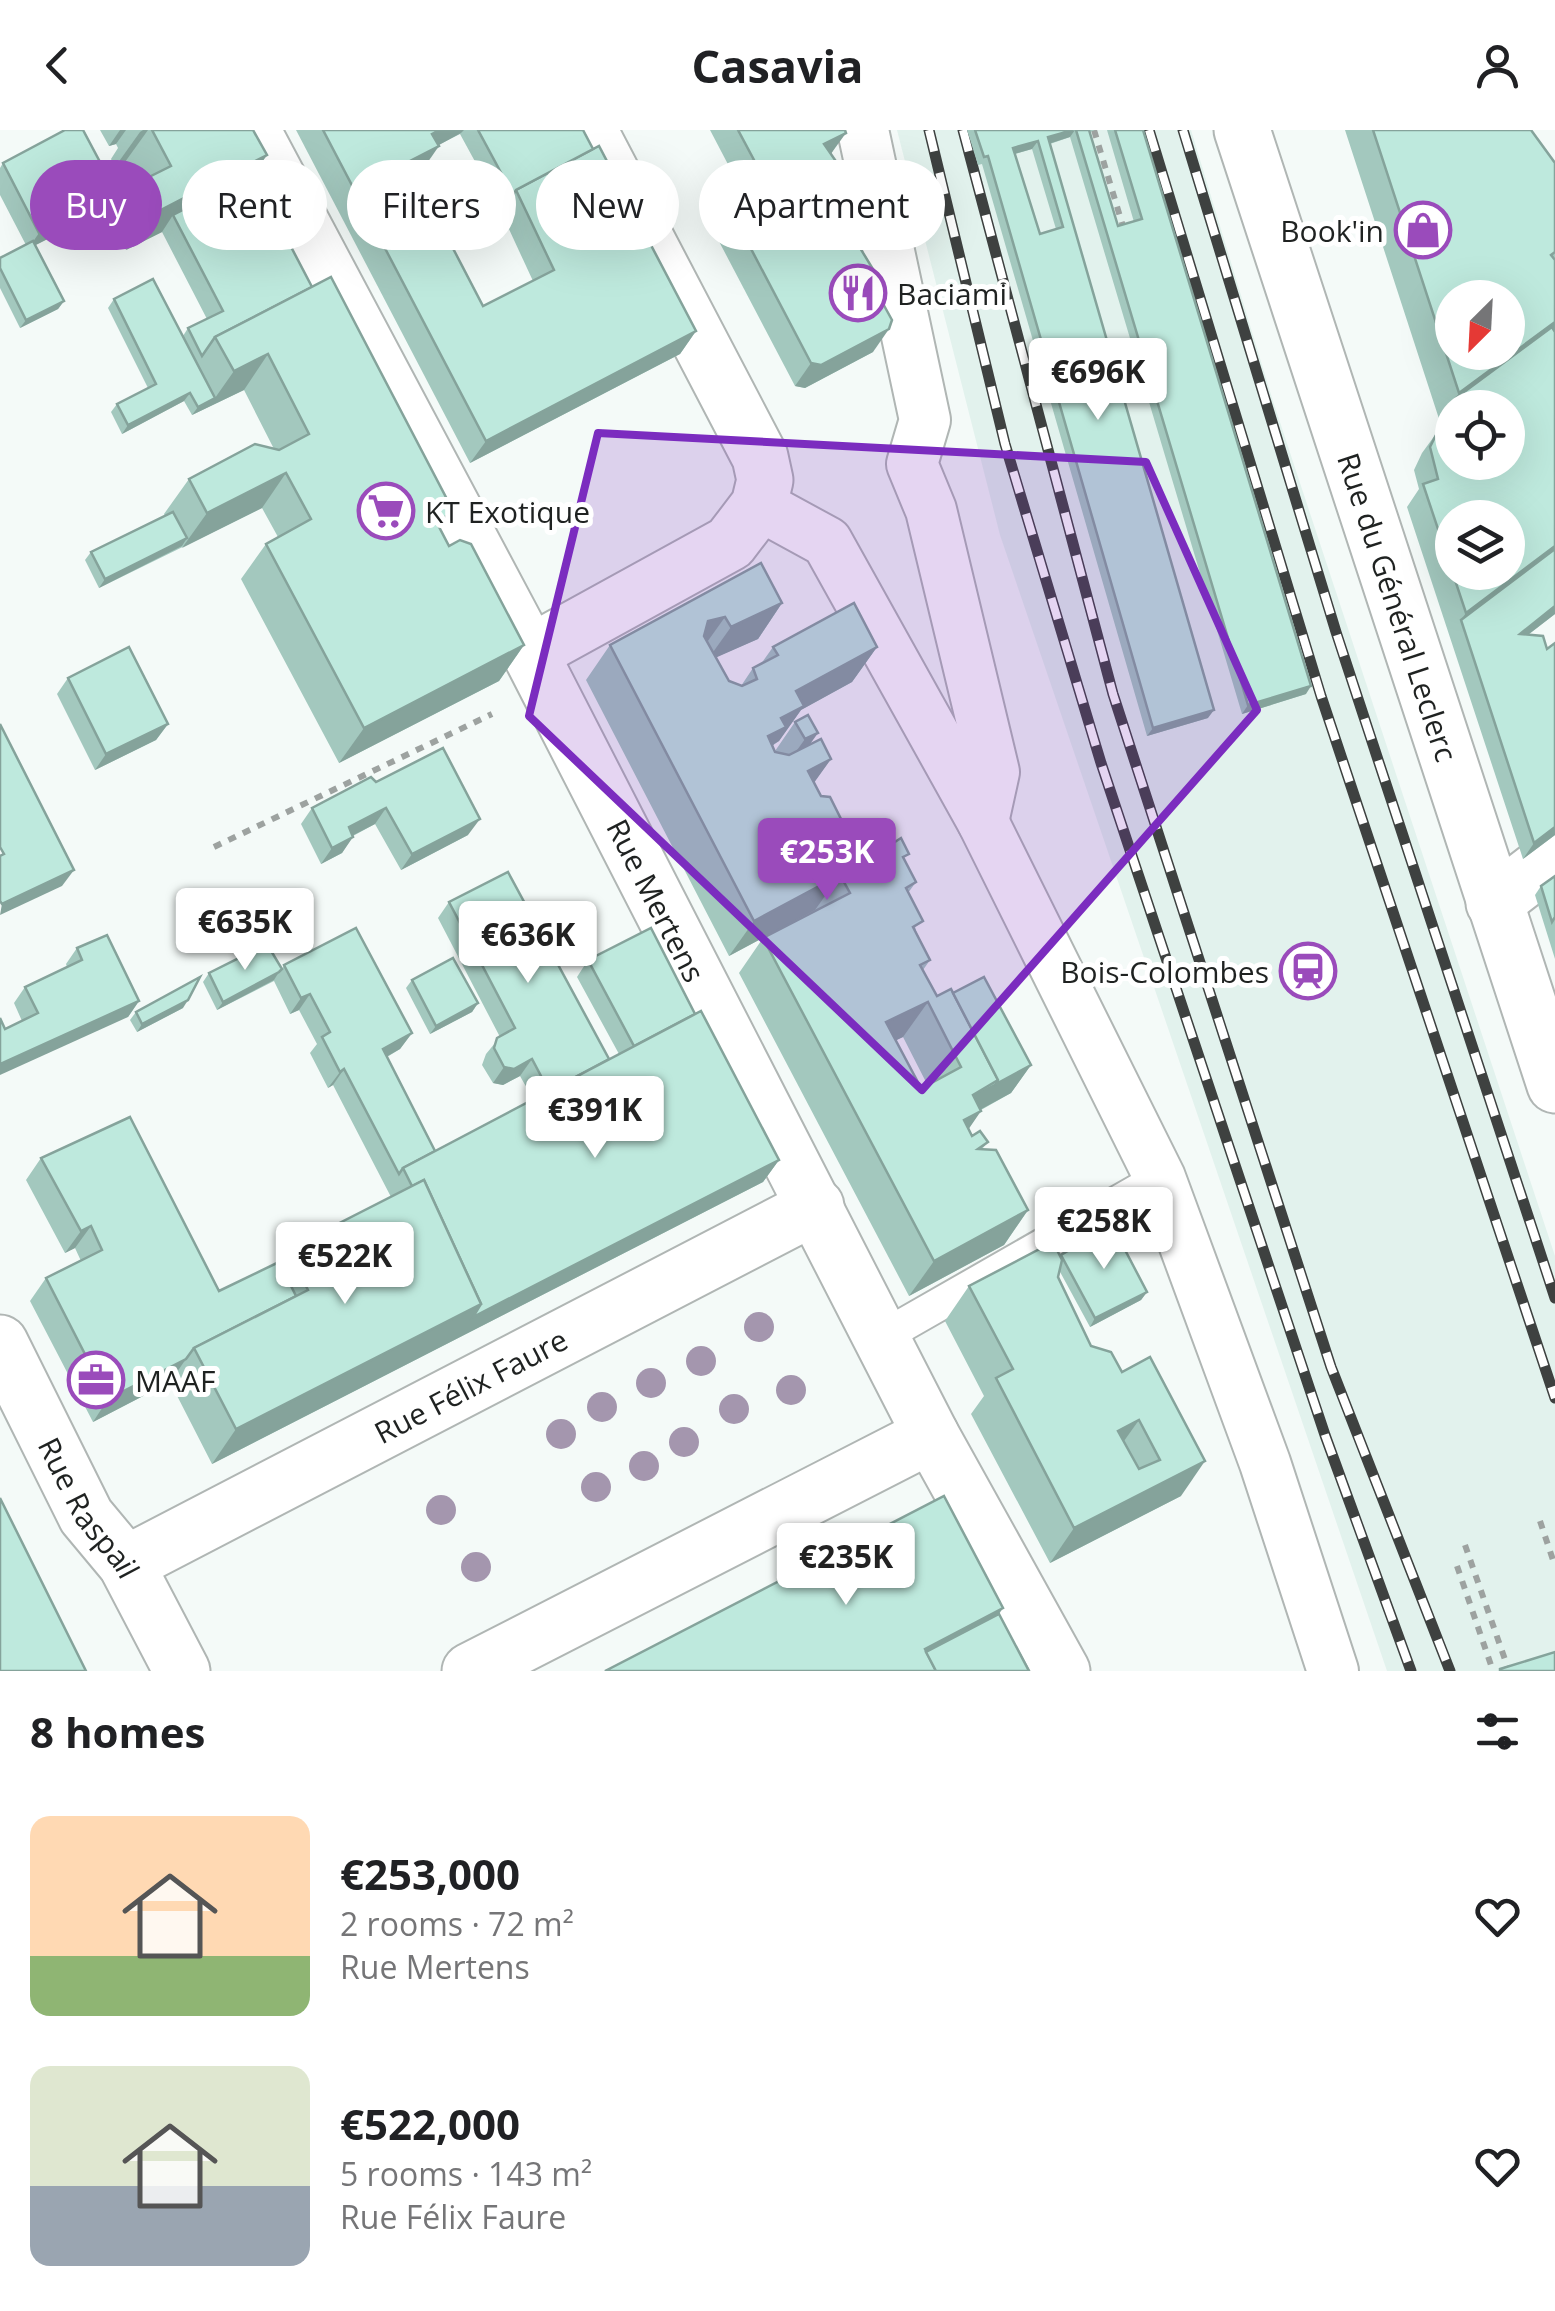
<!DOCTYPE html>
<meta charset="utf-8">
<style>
:root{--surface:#fff;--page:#f2f2f2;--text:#202124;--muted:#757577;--accent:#9a4bbb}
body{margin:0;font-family:"Open Sans",sans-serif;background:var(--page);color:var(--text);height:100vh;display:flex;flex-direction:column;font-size:38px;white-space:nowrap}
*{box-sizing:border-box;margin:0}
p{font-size:32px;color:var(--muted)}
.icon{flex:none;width:55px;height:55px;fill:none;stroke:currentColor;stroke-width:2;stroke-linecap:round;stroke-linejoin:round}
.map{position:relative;height:1541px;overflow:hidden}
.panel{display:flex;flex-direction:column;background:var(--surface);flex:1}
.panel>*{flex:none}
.hud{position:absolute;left:30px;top:30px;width:1000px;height:90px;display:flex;gap:20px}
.needle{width:65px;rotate:204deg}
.controls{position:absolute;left:1435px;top:150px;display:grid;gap:20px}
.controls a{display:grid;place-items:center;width:90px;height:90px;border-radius:50%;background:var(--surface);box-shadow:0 10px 40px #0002;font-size:50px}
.price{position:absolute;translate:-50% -85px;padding:0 22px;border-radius:10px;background:#fff;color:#222;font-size:32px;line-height:65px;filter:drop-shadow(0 2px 5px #0008)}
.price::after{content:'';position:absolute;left:50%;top:60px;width:30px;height:22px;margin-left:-15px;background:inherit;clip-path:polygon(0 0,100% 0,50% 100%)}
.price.current{background:var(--accent);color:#fff}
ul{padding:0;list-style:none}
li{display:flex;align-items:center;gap:30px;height:250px;padding:0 30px}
li span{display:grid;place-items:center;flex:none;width:280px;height:200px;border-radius:20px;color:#555}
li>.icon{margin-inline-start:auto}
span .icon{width:120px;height:120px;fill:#fffc;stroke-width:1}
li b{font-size:42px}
h2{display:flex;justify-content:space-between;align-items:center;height:120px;padding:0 30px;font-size:42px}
.pill{padding:0 35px;border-radius:45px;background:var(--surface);box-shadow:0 10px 40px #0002;font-size:35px;line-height:90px}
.pill.current{background:var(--accent);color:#fff}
header{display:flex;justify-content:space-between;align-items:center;height:130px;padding:0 30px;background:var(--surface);font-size:45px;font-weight:700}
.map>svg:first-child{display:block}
.built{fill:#e2f2ed}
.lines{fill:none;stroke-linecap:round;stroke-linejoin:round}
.service-casing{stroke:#b0b6b4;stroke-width:36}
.pedestrian-casing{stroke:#b0b6b4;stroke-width:54}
.minor-casing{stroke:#b0b6b4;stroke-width:59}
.tertiary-casing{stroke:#b0b6b4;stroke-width:59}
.path{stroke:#9da2a0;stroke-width:6;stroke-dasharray:8 8;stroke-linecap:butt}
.service{stroke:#fff;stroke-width:32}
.pedestrian{stroke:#fff;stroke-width:50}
.minor{stroke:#fff;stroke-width:55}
.tertiary{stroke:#fff;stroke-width:55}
.rail-casing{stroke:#3e4140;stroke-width:11}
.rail{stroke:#fff;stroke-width:8;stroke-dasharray:22;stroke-linecap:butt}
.tree{fill:#a496ae}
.wall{fill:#a3c8be;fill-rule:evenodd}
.shaded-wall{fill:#85a39b}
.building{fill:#bee9dd;stroke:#85a39b;stroke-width:2.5;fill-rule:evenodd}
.marked{fill:#7b2cbf;fill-opacity:0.2;stroke:#7b2cbf;stroke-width:8;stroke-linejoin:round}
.labels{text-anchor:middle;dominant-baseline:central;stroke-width:10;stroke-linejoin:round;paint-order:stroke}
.poi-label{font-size:30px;fill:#1f2221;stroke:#fff;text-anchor:start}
.street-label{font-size:30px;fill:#1f2221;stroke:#fff}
</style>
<header><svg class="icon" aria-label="back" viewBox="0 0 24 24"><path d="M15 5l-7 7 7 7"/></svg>Casavia<svg class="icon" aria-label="person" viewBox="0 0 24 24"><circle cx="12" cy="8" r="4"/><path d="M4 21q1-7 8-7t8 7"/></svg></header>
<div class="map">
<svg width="1555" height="1541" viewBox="0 0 1555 1541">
<rect width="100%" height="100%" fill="#f4faf8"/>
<polygon class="built" points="897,0 1191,0 1272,268 1555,1126 1555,1541 1387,1541 1000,405"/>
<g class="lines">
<g class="service-casing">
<polyline id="service" points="882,1207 1160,1048"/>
</g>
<g class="pedestrian-casing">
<g id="pedestrian">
<polyline points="863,0 925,290 912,334 931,380 994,642 983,692"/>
<polyline points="759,375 827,412 983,692 1160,1048 1265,1333 1333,1541"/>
</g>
</g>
<g class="minor-casing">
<g id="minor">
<path id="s1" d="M252,0L530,523L931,1305L1062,1541"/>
<polyline points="530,523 730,413 759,375 765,350 760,327 589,0"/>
<polyline points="1494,773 1555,726"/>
<path id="s2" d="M0,1213L86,1386L126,1434L182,1541"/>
<path id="s3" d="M126,1434L816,1076"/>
<polyline points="470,1541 931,1305"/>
</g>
</g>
<g class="tertiary-casing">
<g id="tertiary">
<path id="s4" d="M1242,0L1555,955"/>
</g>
</g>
<g class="path">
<polyline points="1094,0 1125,103"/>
<polyline points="214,717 492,584"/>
<polyline points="1540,1391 1555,1436"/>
<polyline points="1465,1415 1509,1541"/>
<polyline points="1457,1436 1493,1541"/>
</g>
<use href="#service" class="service"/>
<use href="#pedestrian" class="pedestrian"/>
<use href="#minor" class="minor"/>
<use href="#tertiary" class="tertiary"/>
<g class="rail-casing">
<g id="rail">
<polyline points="929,0 1005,314 1101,633 1325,1305 1411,1541"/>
<polyline points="963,0 1113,564 1331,1237 1450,1541"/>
<polyline points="1149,0 1321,566 1555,1268"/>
<polyline points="1183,0 1336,502 1555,1168"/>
</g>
</g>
<use href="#rail" class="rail"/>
</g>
<g class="tree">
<circle cx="759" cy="1197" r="15"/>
<circle cx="701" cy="1231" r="15"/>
<circle cx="651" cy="1253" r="15"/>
<circle cx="791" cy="1260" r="15"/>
<circle cx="602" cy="1277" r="15"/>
<circle cx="734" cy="1279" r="15"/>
<circle cx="561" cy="1304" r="15"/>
<circle cx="684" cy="1312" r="15"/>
<circle cx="644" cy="1336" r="15"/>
<circle cx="596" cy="1357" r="15"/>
<circle cx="441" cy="1380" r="15"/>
<circle cx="476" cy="1437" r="15"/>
</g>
<g class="wall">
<polygon points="64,0 83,0 105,80 35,115 64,171 58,179 20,198 0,158 0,128 26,115 0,65 0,38 3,33"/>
<polygon points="100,0 253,0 267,25 253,44 449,416 524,515 499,551 339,633 241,449 266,414 278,407 262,378 99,458 85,430 91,422 165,386 164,384 189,349 274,319 244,260 192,285 184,271 122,304 111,282 117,274 148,258 108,178 114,169 183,206 188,198 207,189 162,102 126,120 111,89 137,53 125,32 115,37 111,29 118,18 116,14 109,16"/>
<path d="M296,0H583L696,201L680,224L470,333ZM460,4L502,81L501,82L533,151L483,176L414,44L423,39L438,15Z"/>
<polygon points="710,0 845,0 831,24 868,101 858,115 881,170 873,222 805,258 795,256 713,100 716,95 705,87 703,72 719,49 732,42"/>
<path d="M967,0H1095L1090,2L1118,96L1134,92L1107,0H1143L1306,564L1242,584L1070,7L1050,14L1208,588L1147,606L982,34L978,35ZM1032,19L1056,99L1040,104L1015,24Z"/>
<path d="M1345,0H1531L1555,33V484L1528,505L1547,519L1555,513V705L1523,729L1407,377L1419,359L1414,340L1422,323L1438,301L1442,298ZM1452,278H1508L1452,332Z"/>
<path d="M782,473L758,509L716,527L729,551L741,556L753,538L761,534L773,517H877L852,552L801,580L779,611L772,616L775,621L795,592L809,615L831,629L814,652L858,736L905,730L916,752L908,763L916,801L930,830L923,840L937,866L953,863L1031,935L1011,963L981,980L968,999L972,1006L988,1012L982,1019L1028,1080L1004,1115L909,1166L739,843L763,808L816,781L815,780L729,826L586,550L610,515ZM903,907L927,954L920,956L896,910Z"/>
<polygon points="68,548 168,594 156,610 95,640 57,564"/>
<polygon points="376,652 468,705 401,740 375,694 353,706 342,723 321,734 301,694 312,678"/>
<polygon points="1555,746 1555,829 1535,765 1541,756"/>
<polygon points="449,772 609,929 619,924 577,847 588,830 695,884 779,1030 763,1052 212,1334 170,1252 93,1292 30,1171 46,1148 81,1131 75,1118 65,1123 26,1050 41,1028 219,1161 279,1132 287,1120 300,1130 318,1104 391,1067 333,955 328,958 310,923 317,914 299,880 290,884 274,851 217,880 203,852 209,843 282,839 284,835 412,903 400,919 387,927 435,1021 533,969 520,946 503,955 493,953 482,935 486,924 500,907 438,788"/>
<polygon points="77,818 139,871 128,887 5,899 22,891 14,873 25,857 67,837 66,834"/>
<polygon points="412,850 478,873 472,882 430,904 406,858"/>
<polygon points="183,878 137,902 130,890 136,882"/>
<polygon points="1061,1125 1147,1162 1141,1170 1090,1197 1059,1140 1058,1147 1091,1216 1111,1222 1181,1366 1050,1433 971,1284 984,1266 945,1191 969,1156"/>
</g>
<g class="shaded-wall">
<polygon points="120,0 126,0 116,14 109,16"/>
<polygon points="143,0 148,0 125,32 115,37 140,2"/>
<polygon points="440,0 464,0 461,3 417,27 432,4"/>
<polygon points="1075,0 1070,7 1042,16 1048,7"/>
<polygon points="846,3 830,25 824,14"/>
<polygon points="1038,11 1032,19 1007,26 1013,18"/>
<polygon points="439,16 423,39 392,55 408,32"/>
<polygon points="267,25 242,60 173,85 162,102 126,120 151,85"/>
<polygon points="117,64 105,80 28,119 39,103"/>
<polygon points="868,101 852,124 854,108"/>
<polygon points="64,171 58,179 20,198 26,190"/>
<polygon points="1555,192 1555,205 1456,268 1459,263"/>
<polygon points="889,199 873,222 805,258 795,256 811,233"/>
<polygon points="696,201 680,224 470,333 486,311"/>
<polygon points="268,224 244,260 192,285 198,277 215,268 234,241"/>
<polygon points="190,263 184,271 122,304 128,295"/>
<polygon points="286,343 262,378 182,418 207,383"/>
<polygon points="187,408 182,416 99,458 105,449"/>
<polygon points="1555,416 1555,426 1461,490 1466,483"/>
<polygon points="782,473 758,509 706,532 731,497"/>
<polygon points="1555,476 1555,484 1508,520 1520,504"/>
<polygon points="725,487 700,522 708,491"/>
<polygon points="524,515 499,551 339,633 364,598"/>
<polygon points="877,517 852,552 801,580 779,611 774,614 761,632 743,642 796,561"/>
<polygon points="1311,556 1306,564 1242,584 1248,575"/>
<polygon points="1214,580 1208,588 1147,606 1153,598"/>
<polygon points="168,594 156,610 95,640 106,624"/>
<polygon points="818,603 793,638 780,644 805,609"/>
<polygon points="831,629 806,664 808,641"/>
<polygon points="386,678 375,694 338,713 349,697"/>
<polygon points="480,689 468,705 401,740 412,724"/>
<polygon points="1555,697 1555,705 1523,729 1534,713"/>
<polygon points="353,707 342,723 321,734 332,718"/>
<polygon points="74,740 62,756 0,785 2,774"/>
<polygon points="840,745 815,780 729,826 754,791"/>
<polygon points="279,842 274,850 217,880 223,872"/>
<polygon points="310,864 299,880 290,884 301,868"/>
<polygon points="188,870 183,878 137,902 142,894"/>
<polygon points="139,871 128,887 0,945 0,934"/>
<polygon points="928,872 903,907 862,927 886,892"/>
<polygon points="478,873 472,882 430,904 436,896"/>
<polygon points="412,903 400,919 372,935 383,919"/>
<polygon points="532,929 520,946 503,955 493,953 504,937"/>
<polygon points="1031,935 1011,963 976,982 981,981 957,1016 973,965"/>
<polygon points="344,939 333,955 328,958 340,942"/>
<polygon points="779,1030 763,1052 212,1334 236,1299 481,1174"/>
<polygon points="1028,1080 1004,1115 909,1166 934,1131"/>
<polygon points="91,1096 75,1118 65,1123 81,1101"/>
<polygon points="1147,1162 1141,1170 1090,1197 1095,1188"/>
<polygon points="186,1229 170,1252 93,1292 108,1269"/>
<polygon points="1139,1290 1114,1325 1118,1301"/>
<polygon points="1205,1331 1181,1366 1050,1433 1074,1398"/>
<polygon points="1003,1478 984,1506 921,1525 925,1519"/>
</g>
<g class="building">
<polygon points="65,0 83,0 117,64 39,103 3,33"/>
<polygon points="152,0 253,0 267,25 151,85 135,54 171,36"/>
<polygon points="323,0 440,0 432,4 439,16 408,32 483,176 554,140 516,60 599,16 696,201 486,311"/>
<polygon points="478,0 583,0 593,19 516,60 513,65"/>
<polygon points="738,0 845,0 846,3 824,14 862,69 857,79 868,101 854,108 885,159 881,170 892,190 889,199 821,235 811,233 729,77 732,72 721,64 719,49 754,30"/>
<path d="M975,0H1073L1048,7L1214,580L1153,598L988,26L984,27ZM1038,11L1063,97L1040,104L1013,18Z"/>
<polygon points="1076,0 1089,0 1118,96 1142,89 1115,0 1143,0 1311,556 1248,575"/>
<path d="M1373,0H1531L1555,33V122L1551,125L1555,130V192L1459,263ZM1452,168H1508V222H1452Z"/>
<polygon points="253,44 312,157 215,207 202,226 188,198 223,181 173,85"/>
<polygon points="33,111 64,171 26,190 0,138 0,128"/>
<polygon points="331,147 450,375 447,386 436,391 449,416 460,410 471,414 524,515 364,598 266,414 311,389 286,343 207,383 189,349 255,314 279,320 309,304 268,224 234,241 215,207"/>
<polygon points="153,149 215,268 198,277 190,263 128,295 117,274 156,254 114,169"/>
<path d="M1552,197L1555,202V416L1466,483L1423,354L1438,349L1430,317L1438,301L1452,290V332H1508V278H1459L1456,268ZM1452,388H1508V442H1452Z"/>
<polygon points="173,382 187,408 105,449 91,422"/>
<polygon points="1555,419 1555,476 1520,504 1543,506 1547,519 1555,513 1555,697 1534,713 1461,490"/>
<path d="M761,433L782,473L731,497L725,487L708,491L704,506L729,551L742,556L757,549L753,538L778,525L773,517L854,473L877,517L796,561L804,576L781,588L786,597L768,606L775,622L789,625L821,609L831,629L808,641L821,666L830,667L848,703L844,710L858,736L901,708L909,724L903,727L916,752L906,758L923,791L913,797L930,830L920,835L937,866L951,859L998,950L973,965L981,981L964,990L972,1006L980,1001L988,1012L978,1019L996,1020L1028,1080L934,1131L763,808L850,763L840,745L754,791L610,515ZM928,872L961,937L933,952L920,956L886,892Z"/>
<polygon points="129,517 168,594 106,624 68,548"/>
<polygon points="808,585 818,603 805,609 795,592"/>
<polygon points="0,594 74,740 2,774 0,771 0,726 4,724 0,717"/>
<polygon points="443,618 480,689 412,724 386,678 349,697 353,707 332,718 312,678 371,647 376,652"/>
<polygon points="508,742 609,929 549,961 532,929 514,939 504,937 494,918 497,908 515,898 449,772"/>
<polygon points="1555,746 1555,787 1552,792 1541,756"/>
<polygon points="356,798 412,903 383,919 435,1021 403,1038 399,1044 344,939 340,942 322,907 330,902 310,864 301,868 284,835"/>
<polygon points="651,798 695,884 634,916 588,830"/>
<polygon points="107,805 139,871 0,934 0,888 5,899 38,883 25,857 82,830 77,818"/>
<polygon points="267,814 282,839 279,842 223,872 209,843"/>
<polygon points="453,828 478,873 436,896 412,850"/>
<polygon points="200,847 188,870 142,894 136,882"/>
<polygon points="984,847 1031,935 996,954 998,950 953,863"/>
<polygon points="701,881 779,1030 473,1187 481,1174 424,1050 412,1056 403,1038"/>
<polygon points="130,987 219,1161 279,1132 296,1166 194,1218 186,1229 108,1269 46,1148 102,1120 91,1096 81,1101 41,1028"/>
<polygon points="424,1050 481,1174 236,1299 194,1218 308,1160 287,1120 293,1116 300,1130 326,1118 318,1104"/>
<polygon points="1112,1095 1147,1162 1095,1188 1061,1125"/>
<path d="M1053,1112L1062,1130L1058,1147L1091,1216L1111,1222L1122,1242L1150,1227L1205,1331L1074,1398L996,1248L1013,1239L969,1156ZM1139,1290L1160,1330L1139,1339L1118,1301Z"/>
<polygon points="944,1366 1003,1478 925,1519 936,1541 605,1541"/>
<polygon points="0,1368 86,1541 0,1541"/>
<polygon points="999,1484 1029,1541 936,1541 926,1522"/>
<polygon points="1555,1522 1555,1541 1500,1541 1500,1539"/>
</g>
<path class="marked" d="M598,303L1146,332L1257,580L922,960L529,586Z"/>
<defs>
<g id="shop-ring" transform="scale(2.875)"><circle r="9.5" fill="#fff" stroke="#9a4bbb" stroke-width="1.5"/><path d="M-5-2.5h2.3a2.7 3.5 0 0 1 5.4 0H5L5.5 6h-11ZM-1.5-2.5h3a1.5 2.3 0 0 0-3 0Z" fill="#9a4bbb"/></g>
<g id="restaurant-ring" transform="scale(2.875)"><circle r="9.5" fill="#fff" stroke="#9a4bbb" stroke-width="1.5"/><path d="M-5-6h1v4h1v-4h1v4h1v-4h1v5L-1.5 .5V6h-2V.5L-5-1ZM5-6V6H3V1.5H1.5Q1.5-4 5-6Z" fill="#9a4bbb"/></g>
<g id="supermarket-ring" transform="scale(2.875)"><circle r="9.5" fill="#fff" stroke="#9a4bbb" stroke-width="1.5"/><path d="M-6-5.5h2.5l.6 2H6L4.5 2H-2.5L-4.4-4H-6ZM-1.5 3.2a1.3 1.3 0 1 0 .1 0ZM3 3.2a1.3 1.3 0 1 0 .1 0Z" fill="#9a4bbb"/></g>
<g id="station-ring" transform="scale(2.875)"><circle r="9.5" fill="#fff" stroke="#9a4bbb" stroke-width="1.5"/><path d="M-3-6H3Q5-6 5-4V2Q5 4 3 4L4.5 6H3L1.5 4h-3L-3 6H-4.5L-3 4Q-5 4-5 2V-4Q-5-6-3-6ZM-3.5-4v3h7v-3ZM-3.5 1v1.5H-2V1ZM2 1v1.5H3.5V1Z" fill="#9a4bbb"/></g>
<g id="office-ring" transform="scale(2.875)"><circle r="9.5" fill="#fff" stroke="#9a4bbb" stroke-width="1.5"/><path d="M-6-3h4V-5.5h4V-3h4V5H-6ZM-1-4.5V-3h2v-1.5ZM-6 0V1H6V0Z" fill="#9a4bbb"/></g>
</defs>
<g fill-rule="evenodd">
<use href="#shop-ring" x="1423" y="100"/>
<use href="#restaurant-ring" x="858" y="163"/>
<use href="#supermarket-ring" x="386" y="381"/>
<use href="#station-ring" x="1308" y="841"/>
<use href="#office-ring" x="96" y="1250"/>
</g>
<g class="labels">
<g class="poi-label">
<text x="1384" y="100" text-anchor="end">Book'in</text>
<text x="897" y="163">Baciami</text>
<text x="425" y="381">KT Exotique</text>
<text x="1269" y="841" text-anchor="end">Bois-Colombes</text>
<text x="135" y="1250">MAAF</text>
</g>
<g class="street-label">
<text stroke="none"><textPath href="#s4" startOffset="502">Rue du Général Leclerc</textPath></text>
<text stroke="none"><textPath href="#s1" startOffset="870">Rue Mertens</textPath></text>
<text stroke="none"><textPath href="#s3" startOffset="388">Rue Félix Faure</textPath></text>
<text stroke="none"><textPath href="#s2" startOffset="188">Rue Raspail</textPath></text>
</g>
</g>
</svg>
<div class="controls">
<a><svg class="needle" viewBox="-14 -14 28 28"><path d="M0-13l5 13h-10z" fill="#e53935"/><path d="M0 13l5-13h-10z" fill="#757577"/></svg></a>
<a><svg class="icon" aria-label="locate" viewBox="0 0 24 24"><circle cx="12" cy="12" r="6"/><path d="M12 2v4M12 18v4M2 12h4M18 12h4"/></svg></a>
<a><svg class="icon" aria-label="layers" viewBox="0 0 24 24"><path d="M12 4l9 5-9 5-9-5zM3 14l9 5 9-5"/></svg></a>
</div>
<b class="price" style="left:1098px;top:293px">€696K</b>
<b class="price current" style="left:827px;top:773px">€253K</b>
<b class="price" style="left:245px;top:843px">€635K</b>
<b class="price" style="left:528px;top:856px">€636K</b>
<b class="price" style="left:595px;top:1031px">€391K</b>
<b class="price" style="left:1104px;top:1142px">€258K</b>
<b class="price" style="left:345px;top:1177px">€522K</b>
<b class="price" style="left:846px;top:1478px">€235K</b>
<div class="hud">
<a class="pill current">Buy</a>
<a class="pill">Rent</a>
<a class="pill">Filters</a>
<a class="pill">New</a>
<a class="pill">Apartment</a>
</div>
</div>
<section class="panel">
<h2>8 homes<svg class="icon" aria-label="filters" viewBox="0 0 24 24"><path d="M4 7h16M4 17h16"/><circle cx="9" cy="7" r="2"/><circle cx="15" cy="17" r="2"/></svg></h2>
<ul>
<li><span style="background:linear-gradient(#ffd9b3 70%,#8fb573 0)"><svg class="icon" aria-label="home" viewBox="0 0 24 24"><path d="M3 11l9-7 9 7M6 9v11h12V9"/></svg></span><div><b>€253,000</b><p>2 rooms · 72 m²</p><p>Rue Mertens</p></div><svg class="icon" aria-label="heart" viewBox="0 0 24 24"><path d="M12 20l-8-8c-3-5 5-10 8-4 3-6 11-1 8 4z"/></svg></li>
<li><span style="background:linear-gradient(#dfe7d0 60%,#9aa5b1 0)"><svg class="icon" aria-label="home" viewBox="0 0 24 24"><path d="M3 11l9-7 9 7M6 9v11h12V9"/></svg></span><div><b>€522,000</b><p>5 rooms · 143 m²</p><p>Rue Félix Faure</p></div><svg class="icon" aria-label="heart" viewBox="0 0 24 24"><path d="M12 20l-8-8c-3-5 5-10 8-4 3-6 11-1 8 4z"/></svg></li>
</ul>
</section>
